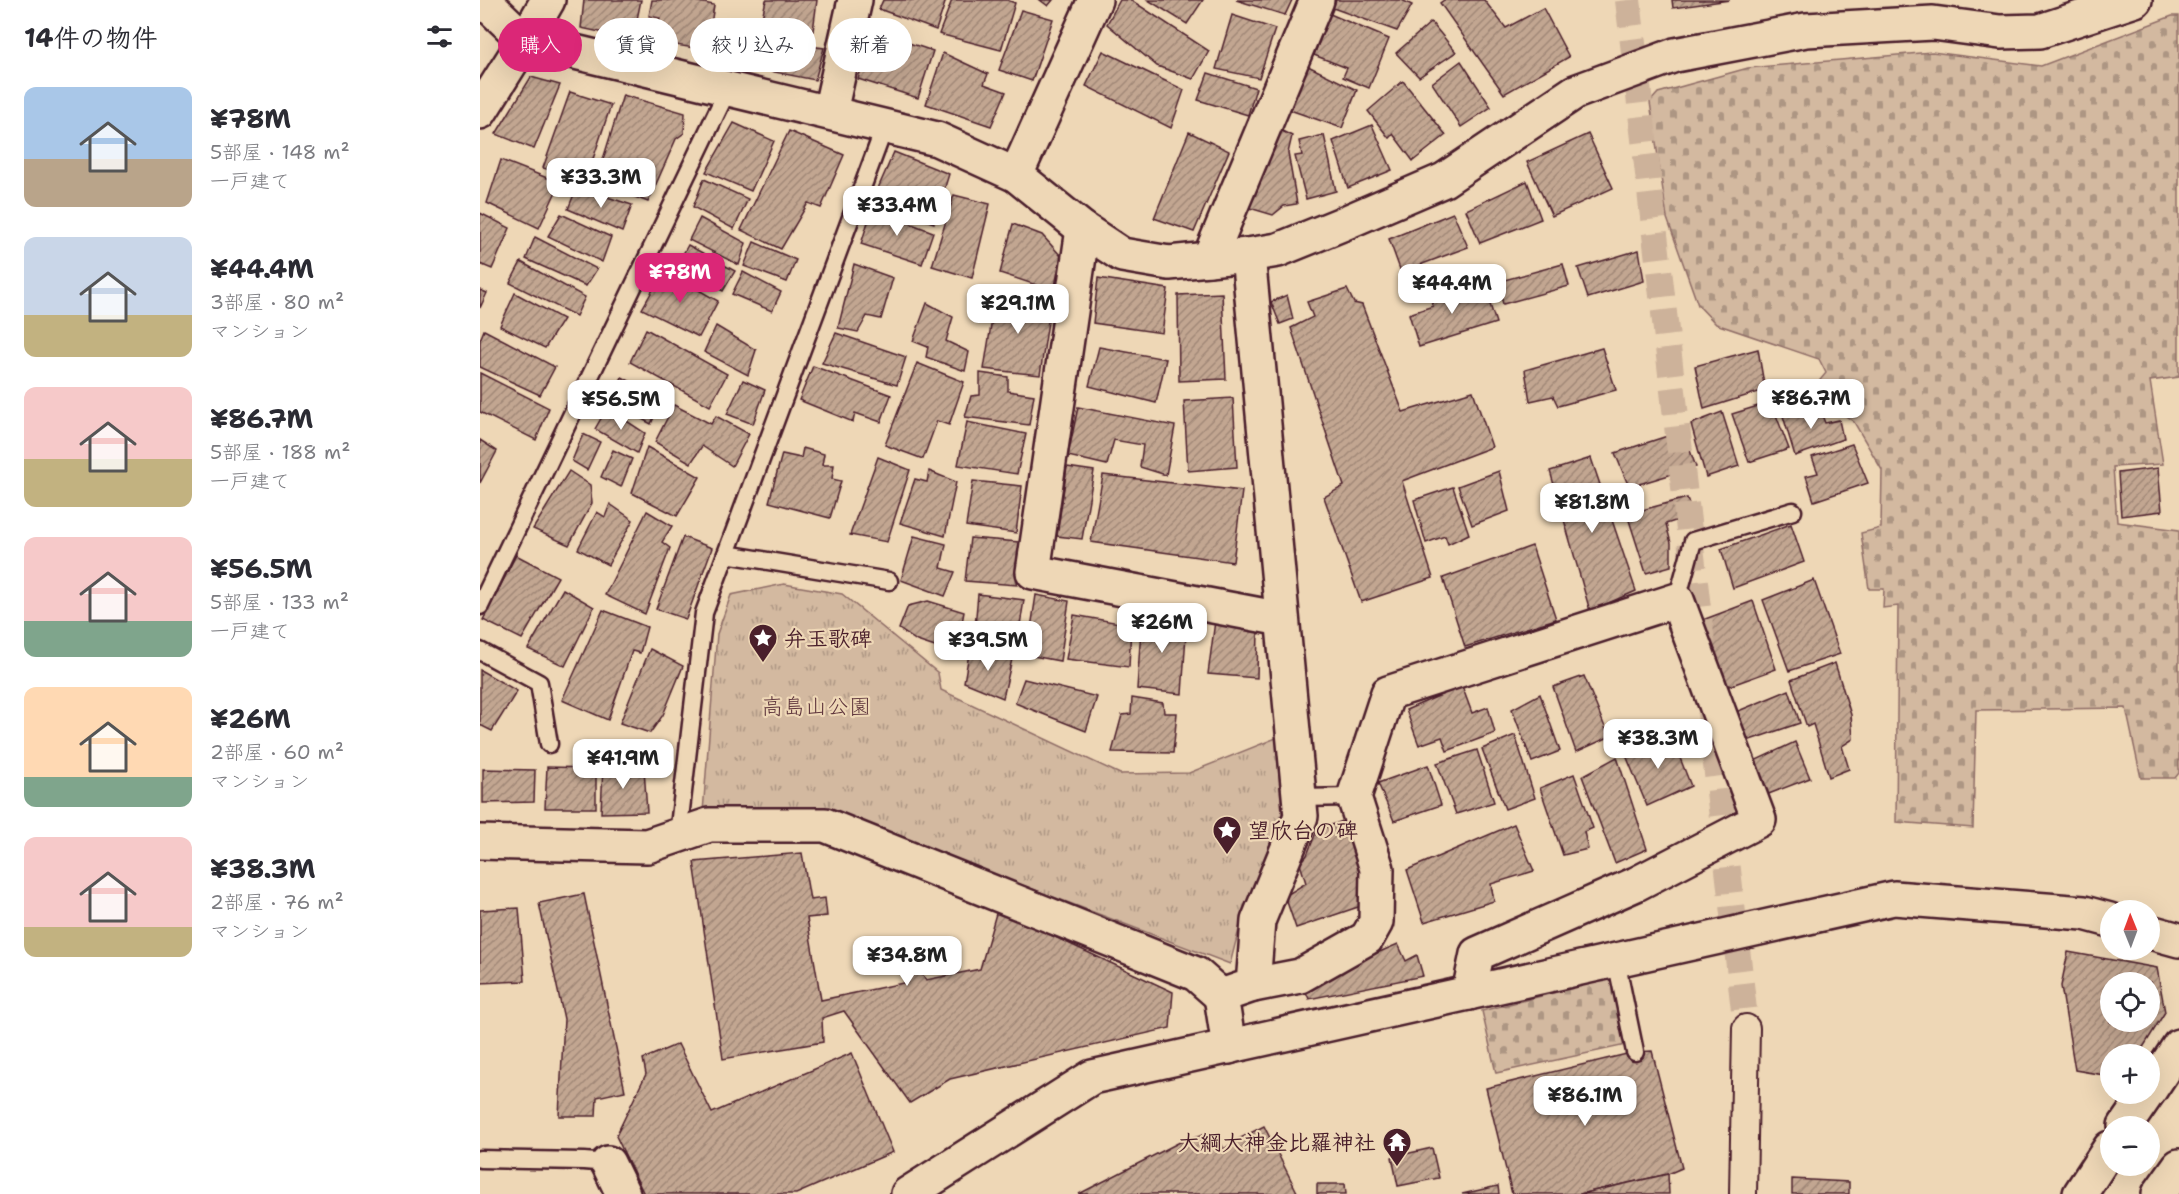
<!DOCTYPE html>
<html lang="ja">
<meta charset="utf-8">
<style>
:root{--surface:#fff;--page:#f7f7f7;--text:#2b2b33;--muted:#7c7c81;--accent:#db2777}
body{margin:0;font-family:"Shantell Sans","Klee One",sans-serif;background:var(--page);color:var(--text);height:100vh;display:flex;flex-direction:column;font-size:22px;white-space:nowrap}
*{box-sizing:border-box;margin:0}
p{font-size:20px;color:var(--muted)}
.icon{flex:none;width:33px;height:33px;fill:none;stroke:currentColor;stroke-width:2;stroke-linecap:round;stroke-linejoin:round}
.map{position:relative;flex:1;overflow:hidden}
.sheet{display:flex;flex-direction:column;background:var(--surface);width:480px}
.sheet>*{flex:none}
.top-card{position:absolute;left:18px;top:18px;width:570px;height:54px;display:flex;gap:12px}
.needle{width:39px;rotate:359deg}
.fabs{position:absolute;left:1620px;top:900px;display:grid;gap:12px}
.fabs a{display:grid;place-items:center;width:60px;height:60px;border-radius:50%;background:var(--surface);box-shadow:0 6px 24px #0002;font-size:30px}
.price{position:absolute;translate:-50% -51px;padding:0 14px;border-radius:12px;background:#fff;color:#222;font-size:20px;line-height:39px;filter:drop-shadow(0 2px 3px #0008)}
.price::after{content:'';position:absolute;left:50%;top:36px;width:18px;height:14px;margin-left:-9px;background:inherit;clip-path:polygon(0 0,100% 0,50% 100%)}
.price.selected{background:var(--accent);color:#fff}
ul{padding:0;list-style:none}
li{display:flex;align-items:center;gap:18px;height:150px;padding:0 24px}
li span{display:grid;place-items:center;flex:none;width:168px;height:120px;border-radius:12px;color:#555}
li>.icon{margin-inline-start:auto}
span .icon{width:72px;height:72px;fill:#fffc;stroke-width:1}
li b{font-size:26px}
h2{display:flex;justify-content:space-between;align-items:center;height:72px;padding:0 24px;font-size:26px}
.pill{padding:0 21px;border-radius:27px;background:var(--surface);box-shadow:0 6px 24px #0002;font-size:21px;line-height:54px}
.pill.selected{background:var(--accent);color:#fff}
main{display:flex;flex:1;min-height:0}
.map>svg:first-child{display:block}
.cemetery{fill:url(#cemetery-stones);stroke:#8e6c66;stroke-width:1.5}
.park{fill:url(#park-tufts);stroke:#8e6c66;stroke-width:1.5}
.building{fill:url(#building-hatch);stroke:#4a1f2b;stroke-width:1.5;fill-rule:evenodd}
.lines{fill:none;stroke-linecap:round;stroke-linejoin:round}
.pedestrian-tunnel{stroke:#cdb29a;stroke-width:26;stroke-dasharray:26 13;stroke-linecap:butt}
.service-casing{stroke:#4a1f2b;stroke-width:21}
.pedestrian-casing{stroke:#4a1f2b;stroke-width:30}
.minor-casing{stroke:#4a1f2b;stroke-width:38}
.tertiary-casing{stroke:#4a1f2b;stroke-width:38}
.primary-casing{stroke:#4a1f2b;stroke-width:38}
.service{stroke:#eed7b6;stroke-width:16}
.pedestrian{stroke:#eed7b6;stroke-width:26}
.minor{stroke:#eed7b6;stroke-width:33}
.tertiary{stroke:#eed7b6;stroke-width:33}
.primary{stroke:#eed7b6;stroke-width:33}
.labels{text-anchor:middle;dominant-baseline:central;stroke-width:4.5;stroke-linejoin:round;paint-order:stroke}
.poi-label{font-size:22px;font-weight:bold;fill:#4a1f2b;stroke:#eed7b6;text-anchor:start}
.park-label{font-size:22px;fill:#5f363d;stroke:#eed7b6}
</style>
<main>
<section class="sheet">
<h2>14件の物件<svg class="icon" aria-label="filters" viewBox="0 0 24 24"><path d="M4 7h16M4 17h16"/><circle cx="9" cy="7" r="2"/><circle cx="15" cy="17" r="2"/></svg></h2>
<ul>
<li><span style="background:linear-gradient(#a9c7e8 60%,#b9a48a 0)"><svg class="icon" aria-label="home" viewBox="0 0 24 24"><path d="M3 11l9-7 9 7M6 9v11h12V9"/></svg></span><div><b>¥78M</b><p>5部屋 · 148 m²</p><p>一戸建て</p></div></li>
<li><span style="background:linear-gradient(#c9d6e8 65%,#c2b280 0)"><svg class="icon" aria-label="home" viewBox="0 0 24 24"><path d="M3 11l9-7 9 7M6 9v11h12V9"/></svg></span><div><b>¥44.4M</b><p>3部屋 · 80 m²</p><p>マンション</p></div></li>
<li><span style="background:linear-gradient(#f6c9c9 60%,#c2b280 0)"><svg class="icon" aria-label="home" viewBox="0 0 24 24"><path d="M3 11l9-7 9 7M6 9v11h12V9"/></svg></span><div><b>¥86.7M</b><p>5部屋 · 188 m²</p><p>一戸建て</p></div></li>
<li><span style="background:linear-gradient(#f6c9c9 70%,#7fa58c 0)"><svg class="icon" aria-label="home" viewBox="0 0 24 24"><path d="M3 11l9-7 9 7M6 9v11h12V9"/></svg></span><div><b>¥56.5M</b><p>5部屋 · 133 m²</p><p>一戸建て</p></div></li>
<li><span style="background:linear-gradient(#ffd9b3 75%,#7fa58c 0)"><svg class="icon" aria-label="home" viewBox="0 0 24 24"><path d="M3 11l9-7 9 7M6 9v11h12V9"/></svg></span><div><b>¥26M</b><p>2部屋 · 60 m²</p><p>マンション</p></div></li>
<li><span style="background:linear-gradient(#f6c9c9 75%,#c2b280 0)"><svg class="icon" aria-label="home" viewBox="0 0 24 24"><path d="M3 11l9-7 9 7M6 9v11h12V9"/></svg></span><div><b>¥38.3M</b><p>2部屋 · 76 m²</p><p>マンション</p></div></li>
</ul>
</section>
<div class="map">
<svg width="1699" height="1194" viewBox="0 0 1699 1194">
<defs>
<pattern id="cemetery-stones" width="16" height="16" patternUnits="userSpaceOnUse" patternTransform="scale(1.5)"><rect width="16" height="16" fill="#d3b9a0"/><path d="M2 7V4a2 2 0 0 1 4 0v3zM10 15v-3a2 2 0 0 1 4 0v3z" fill="#ad9683"/></pattern>
<pattern id="park-tufts" width="24" height="20" patternUnits="userSpaceOnUse" patternTransform="scale(1.5)"><rect width="24" height="20" fill="#d3b9a0"/><path d="M3 7l-1-3M5 7V3M7 7l1-3M15 17l-1-3M17 17v-4M19 17l1-3" fill="none" stroke="#ad9683"/></pattern>
<pattern id="building-hatch" width="6" height="6" patternUnits="userSpaceOnUse" patternTransform="scale(1.5)"><rect width="6" height="6" fill="#c2a691"/><path d="M-1 1l2-2M0 6l6-6M5 7l2-2" fill="none" stroke="#a08777"/></pattern>
</defs>
<rect width="100%" height="100%" fill="#eed7b6"/>
<filter id="ink" filterUnits="userSpaceOnUse"><feTurbulence type="fractalNoise" baseFrequency=".0167" numOctaves="2"/><feDisplacementMap in="SourceGraphic" scale="12" xChannelSelector="R" yChannelSelector="G"/><feConvolveMatrix kernelMatrix="1 2 1 2 8 2 1 2 1" color-interpolation-filters="sRGB"/></filter>
<g filter="url(#ink)">
<g class="cemetery">
<polygon points="1692,16 1699,16 1699,377 1670,381 1683,464 1633,467 1637,522 1699,530 1699,773 1695,778 1661,778 1646,708 1496,710 1493,828 1416,822 1418,606 1403,608 1404,589 1389,589 1381,533 1401,528 1402,470 1374,422 1331,391 1346,373 1339,359 1236,324 1218,305 1187,218 1170,102 1178,93 1268,68 1452,52 1561,66"/>
<polygon points="1132,978 1146,1045 1016,1073 1002,1011"/>
</g>
<polygon class="park" points="304,584 362,594 458,673 461,690 640,774 709,773 796,738 802,813 763,914 750,964 342,809 223,812 237,634 251,595"/>
<g class="building">
<polygon points="104,0 161,0 153,39 101,28"/>
<polygon points="172,0 209,0 234,5 227,50 176,42 180,18 169,16"/>
<polygon points="286,0 337,0 332,39 279,31"/>
<polygon points="403,0 466,0 456,30 399,9"/>
<polygon points="472,0 527,0 535,3 521,50 459,34"/>
<polygon points="560,0 573,0 568,6"/>
<polygon points="640,0 651,0 729,51 713,79 677,66 627,24"/>
<polygon points="668,0 723,0 707,24"/>
<polygon points="756,0 812,0 805,15"/>
<polygon points="856,0 922,0 932,5 917,31 853,8"/>
<polygon points="964,0 1004,0 1026,28 1063,8 1089,57 1024,94 960,3"/>
<polygon points="1192,0 1250,0 1193,8"/>
<polygon points="541,10 573,19 552,81 519,70"/>
<polygon points="850,14 909,39 889,88 863,77 867,68 834,55"/>
<polygon points="752,15 795,29 779,78 736,69"/>
<polygon points="951,22 976,52 939,77 916,53"/>
<polygon points="393,31 453,51 438,98 378,79"/>
<polygon points="285,40 344,48 335,80 279,69"/>
<polygon points="623,51 704,90 691,128 606,86"/>
<polygon points="463,53 508,74 504,84 526,92 511,126 446,104"/>
<polygon points="981,61 1011,107 981,127 952,83"/>
<polygon points="826,65 877,90 862,128 807,109"/>
<polygon points="728,73 776,88 768,115 718,100"/>
<polygon points="51,77 80,85 54,149 16,134"/>
<polygon points="923,81 966,135 933,161 913,134 909,138 888,111"/>
<polygon points="90,92 131,105 106,180 63,168"/>
<polygon points="143,95 205,113 204,133 196,139 168,202 129,187 135,173 120,169"/>
<polygon points="254,123 294,141 271,191 226,172"/>
<polygon points="892,125 912,170 868,188 853,141"/>
<polygon points="796,128 812,136 808,153 817,204 804,206 793,215 763,206"/>
<polygon points="309,131 364,155 341,208 328,203 301,249 261,230"/>
<polygon points="709,132 749,151 714,232 674,218"/>
<polygon points="1108,134 1133,188 1072,216 1047,162"/>
<polygon points="844,135 856,191 826,199 815,156 822,155 819,141"/>
<polygon points="414,152 469,174 454,223 392,202"/>
<polygon points="21,160 80,183 59,228 7,203"/>
<polygon points="224,179 268,199 254,229 213,207"/>
<polygon points="1047,181 1061,219 1000,243 986,210"/>
<polygon points="97,187 152,205 142,232 88,209"/>
<polygon points="474,195 510,204 492,278 452,266"/>
<polygon points="392,209 453,232 442,264 381,244"/>
<polygon points="0,213 30,228 12,269 0,264"/>
<polygon points="973,213 988,247 921,272 909,239"/>
<polygon points="81,214 131,237 122,262 68,236"/>
<polygon points="220,218 266,243 259,265 209,240"/>
<polygon points="533,224 562,235 581,256 574,291 520,273"/>
<polygon points="55,237 117,269 106,286 46,259"/>
<polygon points="274,242 316,260 307,282 264,266"/>
<polygon points="208,245 255,271 243,291 196,267"/>
<polygon points="1159,250 1164,281 1108,298 1098,268"/>
<polygon points="41,262 105,297 96,316 30,283"/>
<polygon points="374,264 413,278 401,319 387,316 378,332 358,328"/>
<polygon points="1083,264 1089,286 1023,304 1017,282"/>
<polygon points="184,270 238,301 219,337 162,309"/>
<polygon points="263,272 301,292 292,311 252,294"/>
<polygon points="618,278 688,289 682,333 613,323"/>
<polygon points="983,283 989,296 1006,292 1016,323 939,347 929,314 953,306 949,293"/>
<polygon points="867,289 874,303 882,305 923,412 993,391 1012,447 922,481 953,578 881,602 844,497 864,486 811,328 833,317 827,302"/>
<polygon points="0,290 7,293 0,308"/>
<polygon points="35,293 83,319 65,348 20,326"/>
<polygon points="742,293 746,379 699,381 698,295"/>
<polygon points="516,294 571,302 560,375 504,369"/>
<polygon points="807,295 813,319 800,324 791,302"/>
<polygon points="447,303 473,317 466,341 489,352 485,371 446,357 448,347 433,341"/>
<polygon points="236,326 276,350 268,375 224,352"/>
<polygon points="166,329 247,374 230,406 150,362"/>
<polygon points="4,330 75,367 60,395 0,367 0,340"/>
<polygon points="356,333 426,357 417,385 342,363"/>
<polygon points="619,347 686,359 676,403 609,386"/>
<polygon points="1122,348 1136,390 1078,406 1073,396 1050,401 1045,370"/>
<polygon points="1278,349 1285,390 1224,409 1215,366"/>
<polygon points="437,363 484,382 469,425 457,421 443,459 405,445"/>
<polygon points="333,366 411,395 401,422 375,413 373,422 319,400"/>
<polygon points="0,373 69,408 56,440 0,412"/>
<polygon points="500,373 528,377 528,391 554,395 549,425 485,417 491,396 500,395"/>
<polygon points="142,377 182,399 171,424 130,402"/>
<polygon points="263,380 285,390 273,424 247,414"/>
<polygon points="753,398 757,467 708,471 704,401"/>
<polygon points="1291,402 1309,449 1269,462 1252,414"/>
<polygon points="194,405 231,424 236,416 269,434 252,466 222,446 211,463 175,442"/>
<polygon points="1338,405 1345,423 1359,420 1363,439 1315,456 1303,416"/>
<polygon points="598,407 695,426 686,475 660,467 663,445 634,440 627,465 588,456"/>
<polygon points="127,408 165,433 157,453 115,429"/>
<polygon points="1242,412 1259,466 1226,477 1211,424"/>
<polygon points="487,422 546,434 537,474 478,465"/>
<polygon points="1203,431 1216,467 1149,487 1135,453"/>
<polygon points="103,434 120,442 107,470 92,461"/>
<polygon points="0,440 17,451 0,483"/>
<polygon points="1372,444 1388,483 1334,501 1326,476 1338,473 1332,457"/>
<polygon points="167,447 220,477 197,516 152,493"/>
<polygon points="323,448 344,454 342,465 354,465 352,479 361,481 350,518 289,502 302,454 321,458"/>
<polygon points="133,450 152,459 141,487 121,477"/>
<polygon points="398,457 430,470 407,542 370,535"/>
<polygon points="1111,458 1156,591 1110,611 1070,471"/>
<polygon points="587,467 614,471 602,539 577,536"/>
<polygon points="1678,468 1682,511 1641,516 1638,473"/>
<polygon points="89,471 110,485 112,503 89,545 53,529"/>
<polygon points="449,471 476,482 465,536 420,523 435,479 447,482"/>
<polygon points="1019,471 1029,511 992,525 978,486"/>
<polygon points="623,475 762,491 753,562 611,542"/>
<polygon points="493,481 542,486 536,533 486,526"/>
<polygon points="973,487 989,534 968,544 965,536 946,543 934,500"/>
<polygon points="1207,498 1213,515 1186,524 1191,543 1191,566 1166,573 1147,514"/>
<polygon points="130,504 153,520 128,565 98,549 117,512 125,517"/>
<polygon points="167,511 192,526 182,542 190,548 165,614 125,595"/>
<polygon points="1311,524 1324,562 1253,588 1241,549"/>
<polygon points="434,536 466,544 461,568 475,572 465,596 421,580"/>
<polygon points="203,537 232,548 206,619 176,609"/>
<polygon points="490,538 539,542 537,585 485,581"/>
<polygon points="1052,546 1076,619 985,647 963,578"/>
<polygon points="36,555 78,577 42,639 3,620"/>
<polygon points="1334,580 1360,654 1309,671 1283,600"/>
<polygon points="83,589 114,607 85,666 48,649"/>
<polygon points="498,594 544,600 536,650 519,648 518,641 494,638"/>
<polygon points="556,595 589,601 580,661 547,655"/>
<polygon points="448,601 484,612 476,654 437,641 419,629 428,606"/>
<polygon points="1273,601 1296,669 1241,689 1220,621"/>
<polygon points="123,610 167,627 160,653 152,651 128,720 82,700"/>
<polygon points="662,614 707,620 702,694 657,689"/>
<polygon points="594,615 651,625 649,667 586,659"/>
<polygon points="735,621 778,629 777,678 728,674"/>
<polygon points="490,648 532,659 523,698 484,682"/>
<polygon points="170,649 203,666 183,715 170,733 140,723"/>
<polygon points="1355,663 1371,715 1373,739 1362,746 1369,769 1349,777 1333,724 1327,727 1311,680"/>
<polygon points="0,670 37,691 12,731 0,725"/>
<polygon points="1104,676 1129,737 1096,752 1073,687"/>
<polygon points="544,679 617,697 606,731 535,703"/>
<polygon points="982,686 992,713 1008,707 1015,733 967,751 962,737 939,745 926,710"/>
<polygon points="1309,690 1320,723 1267,741 1256,712"/>
<polygon points="1060,694 1080,751 1052,762 1032,709"/>
<polygon points="652,698 683,703 684,713 697,713 693,753 632,752 642,715 651,714"/>
<polygon points="1035,735 1055,798 1025,809 1002,749"/>
<polygon points="1191,735 1211,786 1167,806 1145,753"/>
<polygon points="1315,742 1330,778 1286,795 1272,762"/>
<polygon points="997,750 1014,802 976,814 957,763"/>
<polygon points="1137,757 1167,849 1135,863 1102,776"/>
<polygon points="948,765 961,805 914,821 898,783"/>
<polygon points="123,766 164,769 167,812 121,813"/>
<polygon points="67,767 116,768 116,808 65,808"/>
<polygon points="3,769 55,770 54,802 3,803"/>
<polygon points="1094,774 1113,828 1104,832 1108,849 1083,855 1060,788"/>
<polygon points="863,821 890,903 816,928 805,896 826,883 820,864 827,855 837,830"/>
<polygon points="1034,824 1054,871 1011,884 1014,901 944,922 927,870"/>
<polygon points="322,853 330,900 345,898 347,916 327,918 341,1000 428,982 422,968 432,961 446,980 500,969 517,910 693,992 690,1028 470,1079 430,1103 364,1011 342,1018 343,1042 243,1059 214,862"/>
<polygon points="104,894 145,1091 117,1097 116,1116 79,1116 84,1019 59,903"/>
<polygon points="39,908 45,981 0,983 0,910"/>
<polygon points="918,944 926,961 937,955 943,976 829,999 823,985"/>
<path d="M1588,952L1677,968L1685,1012L1659,1054H1630V1076L1595,1070L1581,986ZM1630,982H1670V1022H1630Z"/>
<polygon points="198,1044 232,1113 372,1053 413,1152 316,1194 164,1194 136,1136 166,1074 163,1059"/>
<polygon points="1172,1051 1202,1168 1188,1174 1100,1194 1032,1194 1006,1088 1155,1052"/>
<polygon points="784,1126 818,1194 599,1194 700,1142 727,1134 741,1143 744,1149 757,1140"/>
<polygon points="952,1148 959,1178 918,1186 912,1157"/>
<polygon points="1188,1174 1189,1194 1100,1194"/>
<polygon points="1312,1179 1369,1182 1369,1194 1312,1194"/>
<polygon points="837,1184 865,1184 866,1194 837,1194"/>
<polygon points="1018,1186 1019,1194 982,1194"/>
</g>
<g class="lines">
<g class="pedestrian-tunnel">
<polyline points="1148,0 1222,643"/>
<polyline points="1230,712 1266,1028"/>
</g>
<g class="service-casing">
<g id="service">
<polyline points="246,554 409,581"/>
<polyline points="1197,600 1213,541 1313,511"/>
<polyline points="0,606 248,89"/>
<polyline points="0,651 59,683 69,744"/>
<polyline points="819,798 874,797"/>
<polyline points="198,835 224,613 405,126"/>
<polyline points="1136,960 1155,1052"/>
<polyline points="0,1159 104,1161 128,1163"/>
</g>
</g>
<g class="pedestrian-casing">
<polyline id="pedestrian" points="1263,1194 1266,1028"/>
</g>
<g class="minor-casing">
<g id="minor">
<polyline points="0,112 45,40"/>
<polyline points="350,112 375,0"/>
<polyline points="536,175 615,0"/>
<polyline points="603,229 553,572 802,619"/>
<polyline points="729,259 837,0"/>
<polyline points="0,842 167,846 229,825 345,825 716,974 741,996"/>
<polyline points="1670,932 1699,940"/>
<polyline points="773,985 820,976 887,938 896,922 897,869 874,797 908,693 1197,600 1279,820 1156,884 997,954 989,993"/>
<polyline points="749,1047 741,996 773,985 778,921 821,816 768,255"/>
<polyline points="1670,1090 1699,1046"/>
<polyline points="1645,1126 1667,1094"/>
<polyline points="128,1163 143,1194"/>
<polyline points="428,1194 612,1077 1414,898 1604,913 1630,920"/>
<polyline points="1600,1194 1630,1148"/>
</g>
</g>
<g class="tertiary-casing">
<g id="tertiary">
<polyline points="3,0 45,40 457,139 536,175 603,229 642,255 689,263 768,255 798,250 862,224 964,180 1095,92 1195,55 1326,30 1453,23 1520,32 1560,31 1655,0"/>
<polyline points="45,40 68,0"/>
</g>
</g>
<g class="primary-casing">
<polyline id="primary" points="1679,1194 1699,1166"/>
</g>
<use href="#service" class="service"/>
<use href="#pedestrian" class="pedestrian"/>
<use href="#minor" class="minor"/>
<use href="#tertiary" class="tertiary"/>
<use href="#primary" class="primary"/>
</g>
</g>
<defs>
<g id="sight-pin" transform="scale(1.5)"><path d="M0 17L-7.5 6A9.5 9.5 0 1 1 7.5 6Z" fill="#4a1f2b" stroke="#eed7b6"/><path d="M0-6L1.8-2.2L6-1.7L2.9 1.2L3.7 5.4L0 3.3L-3.7 5.4L-2.9 1.2L-6-1.7L-1.8-2.2Z" fill="#fff"/></g>
<g id="temple-pin" transform="scale(1.5)"><path d="M0 17L-7.5 6A9.5 9.5 0 1 1 7.5 6Z" fill="#4a1f2b" stroke="#eed7b6"/><path d="M0-6L5-2H3V0L6.5 2.5H4V6H1.5V3h-3V6H-4V2.5H-6.5L-3 0V-2H-5Z" fill="#fff"/></g>
</defs>
<g fill-rule="evenodd">
<use href="#sight-pin" x="283" y="638"/>
<use href="#sight-pin" x="747" y="830"/>
<use href="#temple-pin" x="917" y="1142"/>
</g>
<g class="labels">
<g class="poi-label">
<text x="304" y="638">弁玉歌碑</text>
<text x="768" y="830">望欣台の碑</text>
<text x="896" y="1142" text-anchor="end">大綱大神金比羅神社</text>
</g>
<g class="park-label">
<text x="336" y="706">高島山公園</text>
</g>
</g>
</svg>
<div class="fabs">
<a><svg class="needle" viewBox="-14 -14 28 28"><path d="M0-13l5 13h-10z" fill="#e53935"/><path d="M0 13l5-13h-10z" fill="#7c7c81"/></svg></a>
<a><svg class="icon" aria-label="locate" viewBox="0 0 24 24"><circle cx="12" cy="12" r="6"/><path d="M12 2v4M12 18v4M2 12h4M18 12h4"/></svg></a>
<a>+</a>
<a>−</a>
</div>
<b class="price" style="left:121px;top:209px">¥33.3M</b>
<b class="price" style="left:417px;top:237px">¥33.4M</b>
<b class="price selected" style="left:200px;top:304px">¥78M</b>
<b class="price" style="left:972px;top:315px">¥44.4M</b>
<b class="price" style="left:538px;top:335px">¥29.1M</b>
<b class="price" style="left:1331px;top:430px">¥86.7M</b>
<b class="price" style="left:141px;top:431px">¥56.5M</b>
<b class="price" style="left:1112px;top:534px">¥81.8M</b>
<b class="price" style="left:682px;top:654px">¥26M</b>
<b class="price" style="left:508px;top:672px">¥39.5M</b>
<b class="price" style="left:1178px;top:770px">¥38.3M</b>
<b class="price" style="left:143px;top:790px">¥41.9M</b>
<b class="price" style="left:427px;top:987px">¥34.8M</b>
<b class="price" style="left:1105px;top:1127px">¥86.1M</b>
<div class="top-card">
<a class="pill selected">購入</a>
<a class="pill">賃貸</a>
<a class="pill">絞り込み</a>
<a class="pill">新着</a>
</div>
</div>
</main>
